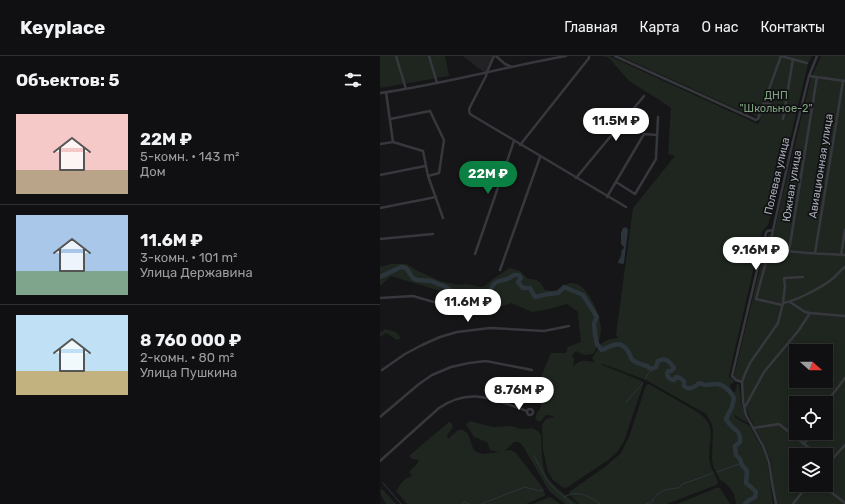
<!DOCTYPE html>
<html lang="ru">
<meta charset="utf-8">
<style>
:root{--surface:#101012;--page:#19191b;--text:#f1f3f6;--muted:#9c9d9f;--line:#303032;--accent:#0b8043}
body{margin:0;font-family:Rubik,sans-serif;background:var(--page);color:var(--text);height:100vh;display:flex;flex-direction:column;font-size:15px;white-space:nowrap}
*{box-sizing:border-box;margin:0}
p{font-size:13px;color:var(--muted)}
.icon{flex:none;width:22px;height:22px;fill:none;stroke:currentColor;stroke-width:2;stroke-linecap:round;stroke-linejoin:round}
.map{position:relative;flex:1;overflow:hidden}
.side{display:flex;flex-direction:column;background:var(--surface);width:380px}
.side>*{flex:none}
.needle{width:26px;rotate:111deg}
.fabs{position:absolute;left:409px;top:288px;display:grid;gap:8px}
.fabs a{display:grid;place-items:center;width:44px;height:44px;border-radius:0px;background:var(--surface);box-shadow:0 2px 10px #0003,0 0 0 1px var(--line);font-size:20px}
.price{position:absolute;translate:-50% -34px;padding:0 9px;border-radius:14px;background:#fff;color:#222;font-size:13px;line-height:26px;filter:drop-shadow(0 1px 2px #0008)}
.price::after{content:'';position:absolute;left:50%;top:24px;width:12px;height:9px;margin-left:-6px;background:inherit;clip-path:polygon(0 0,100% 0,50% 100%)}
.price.current{background:var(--accent);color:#fff}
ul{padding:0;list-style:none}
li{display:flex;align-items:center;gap:12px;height:100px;padding:0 16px}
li+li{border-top:1px solid var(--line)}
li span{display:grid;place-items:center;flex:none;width:112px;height:80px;border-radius:0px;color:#555}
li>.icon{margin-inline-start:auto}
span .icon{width:48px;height:48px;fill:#fffc;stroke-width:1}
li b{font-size:17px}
h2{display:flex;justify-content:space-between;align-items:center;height:48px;padding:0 16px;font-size:17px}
header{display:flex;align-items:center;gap:24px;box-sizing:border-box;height:56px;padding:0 20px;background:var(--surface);border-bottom:1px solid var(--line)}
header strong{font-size:19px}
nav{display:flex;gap:22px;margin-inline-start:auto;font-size:14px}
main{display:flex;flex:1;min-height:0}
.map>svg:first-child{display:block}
.built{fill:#222225}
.green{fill:#1e261f;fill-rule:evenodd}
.water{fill:#2c353c}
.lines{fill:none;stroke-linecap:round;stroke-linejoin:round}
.stream{stroke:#2c353c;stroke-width:1}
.river{stroke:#2c353c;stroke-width:4.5}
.minor{stroke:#37383d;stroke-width:2.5}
.labels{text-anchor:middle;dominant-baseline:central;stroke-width:3.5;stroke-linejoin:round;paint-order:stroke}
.park-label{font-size:11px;fill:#7fa381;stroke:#111113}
.street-label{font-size:11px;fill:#a8adb8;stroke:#111113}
</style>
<header>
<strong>Keyplace</strong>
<nav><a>Главная</a><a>Карта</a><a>О нас</a><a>Контакты</a></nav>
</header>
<main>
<section class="side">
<h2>Объектов: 5<svg class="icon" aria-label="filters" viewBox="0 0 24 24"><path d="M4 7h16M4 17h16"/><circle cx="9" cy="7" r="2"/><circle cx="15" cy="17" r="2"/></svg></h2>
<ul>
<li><span style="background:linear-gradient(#f6c9c9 70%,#b9a48a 0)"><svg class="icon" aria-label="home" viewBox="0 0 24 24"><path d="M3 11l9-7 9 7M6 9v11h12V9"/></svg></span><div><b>22M ₽</b><p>5-комн. · 143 m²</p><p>Дом</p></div></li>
<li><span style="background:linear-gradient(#a9c7e8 70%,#7fa58c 0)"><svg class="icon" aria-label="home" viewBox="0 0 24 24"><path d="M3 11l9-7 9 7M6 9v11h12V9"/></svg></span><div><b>11.6M ₽</b><p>3-комн. · 101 m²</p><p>Улица Державина</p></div></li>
<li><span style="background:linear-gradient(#bfe0f5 70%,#c2b280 0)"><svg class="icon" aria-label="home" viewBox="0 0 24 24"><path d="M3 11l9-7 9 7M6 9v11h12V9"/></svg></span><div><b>8 760 000 ₽</b><p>2-комн. · 80 m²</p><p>Улица Пушкина</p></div></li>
</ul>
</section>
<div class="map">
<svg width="465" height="448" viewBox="0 0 465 448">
<rect width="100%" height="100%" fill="#161618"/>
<polygon class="built" points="83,0 114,0 107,16 102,15"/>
<g class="green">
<polygon points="0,0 65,0 69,20 0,32"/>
<path d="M223,0H229L378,68L381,63L369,57L368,58L240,0H432L428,8L411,79L388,169L382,176L349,319V322H351L354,325L353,327L350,328L351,333L354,336H355L357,328H359L361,346L368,367L360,363L355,359L354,360L356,362L370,370L381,390L387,404L393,448H356L354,438L348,430L344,426L340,424L334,412L332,404L333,373L331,366L326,358L266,324L223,308H220L262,325L263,327V329L244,385L238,395L228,404L188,431L184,432L173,424L168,416L165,403L163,393L162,369L166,363L173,361L174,360L166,359L161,365H158L155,363L157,357L161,351L160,346L161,343L159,339L161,321L171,297H186L188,291L201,286L199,269L198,256L187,248L169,253L152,256L131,247L103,258H81L63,251L62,250L83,254L87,243L11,220L0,230V211L11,208H26L38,215L45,218L60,225L78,229L87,228L101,231L105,230L114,222L121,218L129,212L140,215L148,223C158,223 160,225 165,234C167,234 169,235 171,235C179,235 184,227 192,227C208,227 220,259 221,272C221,280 218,292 213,298L204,299L196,295L192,300L194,303L193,311C200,303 205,304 216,307L214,306L212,302L222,287L230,283L238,282L236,279L253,152L295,100L288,98L291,52L281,45L249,25L229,2Z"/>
<path d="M441,0H465V448H397L393,427L391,405L384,389L368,358L364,344L362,328L354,320L388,179L394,176L431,22ZM416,295H446V325H416ZM416,347H446V377H416ZM416,399H446V429H416Z"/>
<polygon points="5,273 16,276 21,282 17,284 6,277 0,281 0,277"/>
<path d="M269,328L319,357C340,373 326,386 330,407C331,414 337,420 338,427L336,429L287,448H199L190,439L189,436L225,411L241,397L249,381L266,329Z"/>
<path d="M70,365L73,370C71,375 68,377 67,381L70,383V381L78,374H83L88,378L93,392L96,396L104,398L119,396L110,394L107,386L94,381L86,368L90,365L113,371L131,370L142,373L152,372L158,375L161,379C162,391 161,405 165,417C170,429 188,440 197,448H185L169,435L143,390L139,386H134L127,393L124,395L130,394L136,397L163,432L165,438V440L162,441L146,448H27L16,435C21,427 23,423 32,420L29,416L37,408L39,404L32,403L29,400Z"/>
<polygon points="336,432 340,432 350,448 297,448"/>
<polygon points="0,433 3,434 16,448 6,448 1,439"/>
<polygon points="170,441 180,448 153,448"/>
</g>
<path class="water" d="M246,171L248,174L244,207L243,208L238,207C238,204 240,203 241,200C242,197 240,195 244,192V191L241,188V177L243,172Z"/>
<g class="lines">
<g class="stream">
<polyline points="265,323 271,313"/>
<polyline points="246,346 263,327"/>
<polyline points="154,400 167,424 177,435 192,448"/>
<polyline points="337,416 362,407"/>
<polyline points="3,427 21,448"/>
<path d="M184,441C199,433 208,440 220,448"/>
<polyline points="82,448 85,446 89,448"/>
<polyline points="101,448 145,431 160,435 163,434"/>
<path d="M266,448L272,446C274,436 289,432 299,432L302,428L317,423L333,417"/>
</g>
<path class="river" d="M0,221L21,211L26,212L33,222L37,224L51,225L66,231L81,240L90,237L93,239V243C99,246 103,241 109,239C109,236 112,230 115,227C120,223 126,226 134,219H139L141,222L138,226L143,232H150L155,241L168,238L178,237L184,231L203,239L217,261L214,267L215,278L217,288L222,294C233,289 241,283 249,297C251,300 250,303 254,305C259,309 266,308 271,313L276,311L278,305C286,301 289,305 294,312L291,315H288L287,318C288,322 290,324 294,324L296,321L300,322L304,325V330L307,332C312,333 315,331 319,327C327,330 326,329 334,328C343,327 350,335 354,342L352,351L346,363C352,375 361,372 360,386L355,390L356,399L360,403L362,409L367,415L366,427L371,431L376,436L375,441L368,445L365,448"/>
<g class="minor">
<polyline points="16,0 26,33"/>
<polyline points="49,0 57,27"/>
<polyline points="114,0 107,16 106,20 90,51 89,54 90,58 246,151"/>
<polyline points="116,0 125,8 132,11"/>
<polyline points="235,0 376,64 378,63 401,0"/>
<polyline points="401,0 427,7"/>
<polyline points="429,20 465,25"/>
<polyline points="6,36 13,86 43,95 48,120 63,162"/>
<path d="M0,37C63,28 124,11 186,0"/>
<polyline points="384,46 404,54"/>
<polyline points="10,63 50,55 64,84 59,117 48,120"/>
<polyline points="403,63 413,3"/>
<polyline points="0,88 13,86"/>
<polyline points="140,89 209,2 209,0"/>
<polyline points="0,119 45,110"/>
<polyline points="196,122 264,40"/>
<polyline points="236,126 255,138 276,103 278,61"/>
<polyline points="227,141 264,78 277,79"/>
<polyline points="0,152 56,141"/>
<path d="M393,174L390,191C399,197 451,198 465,199"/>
<polyline points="0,183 53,178"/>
<polyline points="390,191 376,243 402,249"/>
<polyline points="409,195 437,21"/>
<polyline points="435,197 463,25"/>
<polyline points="95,198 134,85"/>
<polyline points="461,199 465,174"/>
<polyline points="120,214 160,101"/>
<path d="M423,221L404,222L405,230L403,247C414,246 442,231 451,224C456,220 460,215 465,211"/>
<polyline points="0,242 33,240 71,251"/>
<polyline points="410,246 425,256 430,257 465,260"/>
<polyline points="2,314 25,298 42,289 60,281 77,276 110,272 164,275 189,270"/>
<polyline points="362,326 356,324 352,320 386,177 387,175 393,174 412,89 429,20 437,0"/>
<polyline points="446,347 465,322"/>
<polyline points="365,351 384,316 419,274 430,257"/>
<circle cx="150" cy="356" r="3"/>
<polyline points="0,361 39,328 52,319 71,311 89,307 106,305 152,314"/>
<polyline points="373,372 399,368 424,388 432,377"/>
<polyline points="424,388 439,399"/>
<path d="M0,405L59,352C91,330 114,344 147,355"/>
<polyline points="446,412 455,400 465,389"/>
<polyline points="442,429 465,447"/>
<polyline points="396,448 392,427 389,406 383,390 366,359 363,345 362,326 365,318 370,307 398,267 403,247"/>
<polyline points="413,448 428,429"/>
</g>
</g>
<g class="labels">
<g class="park-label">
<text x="396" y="39">ДНП<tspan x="396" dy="13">"Школьное-2"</tspan></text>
</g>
<g class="street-label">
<text transform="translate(441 110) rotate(-81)">Авиационная улица</text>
<text transform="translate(397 120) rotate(-77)">Полевая улица</text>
<text transform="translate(412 130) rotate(-81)">Южная улица</text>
</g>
</g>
</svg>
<div class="fabs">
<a><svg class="needle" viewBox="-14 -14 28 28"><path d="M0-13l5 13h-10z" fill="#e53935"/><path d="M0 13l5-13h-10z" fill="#9c9d9f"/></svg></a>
<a><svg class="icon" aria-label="locate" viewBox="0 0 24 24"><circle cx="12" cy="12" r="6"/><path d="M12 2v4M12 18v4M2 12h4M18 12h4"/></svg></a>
<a><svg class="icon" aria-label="layers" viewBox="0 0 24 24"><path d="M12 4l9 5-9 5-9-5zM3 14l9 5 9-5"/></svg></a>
</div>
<b class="price" style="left:236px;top:86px">11.5M ₽</b>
<b class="price current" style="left:108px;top:139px">22M ₽</b>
<b class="price" style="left:376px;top:215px">9.16M ₽</b>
<b class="price" style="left:88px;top:267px">11.6M ₽</b>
<b class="price" style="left:139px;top:355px">8.76M ₽</b>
</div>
</main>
